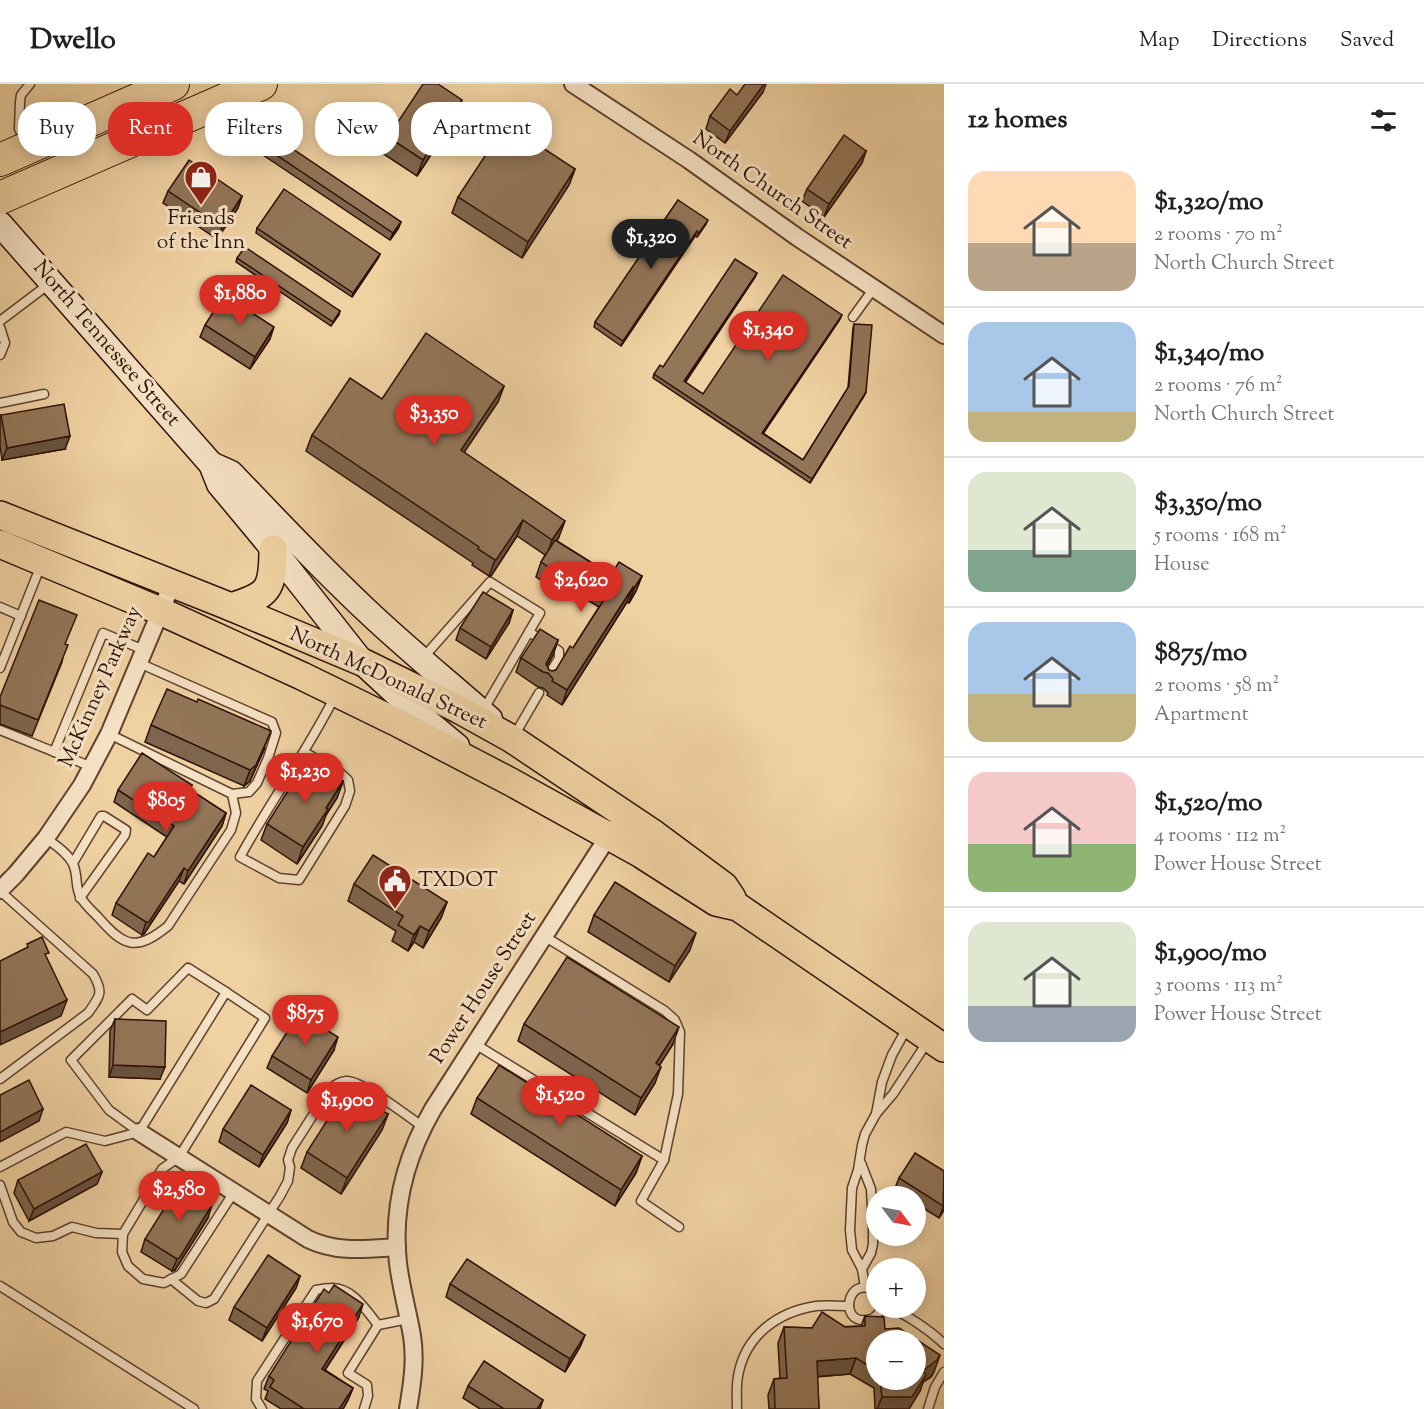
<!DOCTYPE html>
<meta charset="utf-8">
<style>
:root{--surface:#fff;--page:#f6f6f6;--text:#202124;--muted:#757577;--line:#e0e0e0;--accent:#d93025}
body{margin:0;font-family:"Sorts Mill Goudy",serif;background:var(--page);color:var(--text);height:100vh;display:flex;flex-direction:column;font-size:22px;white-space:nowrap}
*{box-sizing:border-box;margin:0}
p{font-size:20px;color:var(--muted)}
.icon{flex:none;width:33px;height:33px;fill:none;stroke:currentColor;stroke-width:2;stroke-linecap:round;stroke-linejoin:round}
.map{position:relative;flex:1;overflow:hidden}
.details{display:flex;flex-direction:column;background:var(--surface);width:480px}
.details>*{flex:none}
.hud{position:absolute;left:18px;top:18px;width:570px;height:54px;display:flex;gap:12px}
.needle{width:39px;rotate:122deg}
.buttons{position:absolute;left:866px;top:1102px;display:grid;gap:12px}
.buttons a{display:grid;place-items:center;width:60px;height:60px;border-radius:50%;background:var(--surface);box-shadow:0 3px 15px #0003;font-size:30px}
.price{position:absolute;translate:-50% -51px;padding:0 14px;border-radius:21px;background:var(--accent);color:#fff;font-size:20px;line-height:39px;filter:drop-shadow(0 2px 3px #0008)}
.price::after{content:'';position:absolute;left:50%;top:36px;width:18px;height:14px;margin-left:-9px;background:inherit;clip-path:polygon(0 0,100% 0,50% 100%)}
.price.current{background:#222;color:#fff}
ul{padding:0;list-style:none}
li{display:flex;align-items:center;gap:18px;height:150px;padding:0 24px}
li+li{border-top:2px solid var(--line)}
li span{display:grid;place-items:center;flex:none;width:168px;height:120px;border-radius:18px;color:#555}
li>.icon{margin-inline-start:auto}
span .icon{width:72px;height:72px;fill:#fffc;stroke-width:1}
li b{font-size:26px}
h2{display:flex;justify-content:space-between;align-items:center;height:72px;padding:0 24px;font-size:26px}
.chip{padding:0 21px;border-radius:24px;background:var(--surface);box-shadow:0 3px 15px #0003;font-size:21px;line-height:54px}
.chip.current{background:var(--accent);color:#fff}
header{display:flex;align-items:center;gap:36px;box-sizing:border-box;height:84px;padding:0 30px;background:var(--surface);border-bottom:2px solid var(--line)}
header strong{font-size:28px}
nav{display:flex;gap:33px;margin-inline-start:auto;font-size:21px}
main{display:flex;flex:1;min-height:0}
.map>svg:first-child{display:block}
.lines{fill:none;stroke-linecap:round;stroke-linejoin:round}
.lane-casing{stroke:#5e412e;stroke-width:11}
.street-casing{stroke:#5e412e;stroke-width:20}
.secondary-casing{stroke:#2e1107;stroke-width:27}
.primary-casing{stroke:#2e1107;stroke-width:30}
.highway-casing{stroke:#2e1107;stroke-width:34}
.lane{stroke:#f5e1c3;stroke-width:8}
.street{stroke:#f5e1c3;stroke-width:16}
.secondary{stroke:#f5e1c3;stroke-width:24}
.primary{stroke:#f0d1a2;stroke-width:27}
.highway{stroke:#f0d1a2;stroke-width:32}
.wall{fill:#7e654c;stroke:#2e1107;stroke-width:1.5;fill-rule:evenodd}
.shaded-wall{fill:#67523e;stroke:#2e1107;stroke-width:1.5}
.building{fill:#937558;stroke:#2e1107;stroke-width:1.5}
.labels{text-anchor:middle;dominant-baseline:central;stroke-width:6;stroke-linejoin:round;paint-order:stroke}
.street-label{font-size:21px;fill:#2e1107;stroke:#f5e1c3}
.poi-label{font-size:21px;fill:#2e1107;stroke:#f5e1c3}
</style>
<header>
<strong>Dwello</strong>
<nav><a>Map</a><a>Directions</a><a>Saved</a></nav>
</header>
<main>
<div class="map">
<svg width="944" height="1325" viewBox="0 0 944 1325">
<rect width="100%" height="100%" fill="#f0d1a2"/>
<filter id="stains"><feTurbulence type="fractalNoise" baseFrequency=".00333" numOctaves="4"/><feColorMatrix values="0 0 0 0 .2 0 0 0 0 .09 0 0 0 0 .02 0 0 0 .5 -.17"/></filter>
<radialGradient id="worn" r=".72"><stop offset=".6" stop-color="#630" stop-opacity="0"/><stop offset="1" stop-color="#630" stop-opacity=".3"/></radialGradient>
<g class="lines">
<g class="lane-casing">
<g id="lane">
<polyline points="26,57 19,45 20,18 21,11 30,0"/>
<polyline points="853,233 874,204"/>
<polyline points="0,237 49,200"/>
<polyline points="0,243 5,259 0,271"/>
<polyline points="0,319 44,310"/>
<polyline points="0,523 21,532"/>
<polyline points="529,548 559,567 559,574 547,594"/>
<polyline points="423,574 490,498 540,529 484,625"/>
<polyline points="139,579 272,638 276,649 268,674 257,699 249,708 232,710"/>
<polyline points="0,584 41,481"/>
<polyline points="0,646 92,683"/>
<polyline points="514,652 539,609"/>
<polyline points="54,668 103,549 144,566"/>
<path d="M304,668L337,686L348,696L350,707L345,722L299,796L279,794L240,773C270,718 307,668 335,612"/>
<path d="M46,754C55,761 68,769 73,780C78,790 75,802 80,812C84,820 92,827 98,833C124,863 136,868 168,842L231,746L236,729L232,710L109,650"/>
<polyline points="73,779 101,732 104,732 126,746 125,751 80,814"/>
<path d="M0,807L93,890C104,909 100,912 88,929L0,995"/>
<polyline points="544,852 665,927 675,936 680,948 678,1010 664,1076 641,1117 679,1143"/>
<polyline points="475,960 664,1076"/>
<polyline points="876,1030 882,998 892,971 907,944"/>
<polyline points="139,1048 109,1026 71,976 132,915 147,926 188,884 226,908"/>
<polyline points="861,1079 871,1105 873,1142 873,1160 871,1169 862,1185"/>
<polyline points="0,1083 66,1048 105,1057 139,1048 226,908 265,934 179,1073 162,1085 123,1150 122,1168 128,1182 143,1195 164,1199 181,1190 234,1108"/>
<polyline points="0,1101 13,1138 21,1148 36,1154 53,1152 72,1143 96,1149 123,1150"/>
<path d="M171,1195L198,1217L206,1219L214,1215L280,1112L288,1097L290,1083L288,1076L292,1064L329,1006C334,1001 339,998 346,997C360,995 409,1033 423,1043"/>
<polyline points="0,1202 194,1325"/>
<polyline points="865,1203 862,1185 852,1166 850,1146 852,1104 858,1086 862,1061 865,1050 876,1030 893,1010 928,957"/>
<path d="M876,1208C848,1188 837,1240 867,1236C874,1235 879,1230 881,1224"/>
<path d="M889,1224C905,1229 932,1248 944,1260"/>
<path d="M262,1325L256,1315L257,1297L316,1206C321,1205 326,1204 331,1204C352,1203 366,1226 378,1241"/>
<polyline points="364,1325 368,1312 367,1301 348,1289 378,1241 408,1235"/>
<path d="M737,1325C737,1314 736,1303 738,1292C745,1252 777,1228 816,1222C826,1221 838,1222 849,1222"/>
<polyline points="928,1325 935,1303 944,1288"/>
</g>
</g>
<g class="street-casing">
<g id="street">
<polyline points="573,0 689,76 797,153 944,251"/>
<polyline points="0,806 16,790 46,754 82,701 109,650 172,500"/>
<path d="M139,1048L308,1155C336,1169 366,1165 397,1163"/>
<path d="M408,1325C412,1301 416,1276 412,1252C408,1228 401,1204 398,1179C392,1125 406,1072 433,1025L613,745"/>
</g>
</g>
<g class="secondary-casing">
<g id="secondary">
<polyline points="0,140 211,380 219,400 273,465 362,578 417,629 457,662"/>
<path d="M211,380L231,389C275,435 319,482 366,526C406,564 448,598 490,635"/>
</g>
</g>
<g class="primary-casing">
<g id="primary">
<polyline points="0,431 231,523 362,578 458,625 512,655 654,750 724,802 732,814"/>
<polyline points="0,460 160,527 302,592 396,638 511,698 641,770 716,818 738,823 944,964"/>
<path d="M231,523C269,511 273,506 273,465"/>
</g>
</g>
<g class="highway-casing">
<g id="highway">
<polyline points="0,76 173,0"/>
<polyline points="0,114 261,0"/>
</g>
</g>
<use href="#lane" class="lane"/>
<use href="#street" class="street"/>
<use href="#secondary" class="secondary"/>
<use href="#primary" class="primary"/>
<use href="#highway" class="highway"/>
</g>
<g class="wall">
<polygon points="763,8 725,59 706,45 710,32 737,11"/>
<polygon points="456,33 417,92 382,69 388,53"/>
<polygon points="293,58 291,64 401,138 398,145 390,156 260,69 263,62"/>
<polygon points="527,62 575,85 569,101 522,174 452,129 458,113"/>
<polygon points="866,67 862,79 824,133 802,117 807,105"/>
<polygon points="168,107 242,112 238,124 217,155 163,119"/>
<polygon points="678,116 706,140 697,153 695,152 621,262 594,243 595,238"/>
<polygon points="257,144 380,170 378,174 352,213 256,149"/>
<polygon points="237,174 340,227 339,231 331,242 236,178"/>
<polygon points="757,189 755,193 685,298 703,310 840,235 763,349 803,376 848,304 853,244 854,240 866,308 864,312 810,399 653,294 654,290 663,283"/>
<polygon points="205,241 270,255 250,285 200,253"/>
<polygon points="504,302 498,318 464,368 559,453 557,457 611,491 642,492 636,507 629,519 627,518 562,621 547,611 548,609 543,604 538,603 516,588 521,574 558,556 553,571 547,582 549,586 552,587 556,586 573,564 599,523 556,497 552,504 536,493 541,478 545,471 517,452 491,492 489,492 472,481 473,479 306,367 312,351 382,315"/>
<polygon points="1,331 65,365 2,376 0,362 0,335"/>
<polygon points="513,526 509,539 486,575 456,556 460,544"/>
<polygon points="65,561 62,578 32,652 0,640 0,613"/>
<polygon points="151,641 265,664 250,697 244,702 145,658"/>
<polygon points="343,697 337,714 326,731 322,742 297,780 261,756 267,740 294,703"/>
<polygon points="192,701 190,706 226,729 222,742 184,800 179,797 144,850 142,851 112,831 116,819 154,773 167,753 114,718 118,706"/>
<polygon points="354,800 447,818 441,834 423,864 414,858 408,867 392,857 396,847 348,817"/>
<polygon points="594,831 690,866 669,898 588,848"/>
<polygon points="115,935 160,995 109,993 110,947"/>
<polygon points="524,940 673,960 659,982 655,999 635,1031 518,957"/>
<polygon points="334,966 307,1009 267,984 272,972"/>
<polygon points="477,1014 642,1072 636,1089 615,1122 471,1030"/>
<polygon points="291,1026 287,1039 259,1083 219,1058 223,1045"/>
<polygon points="388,1030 382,1046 341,1110 301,1084 307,1068"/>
<polygon points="944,1087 944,1126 939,1134 915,1119 915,1113 905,1113 894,1107 899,1094"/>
<polygon points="102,1088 97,1100 29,1137 14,1109 18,1096"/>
<polygon points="208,1134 175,1186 172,1187 141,1168 145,1155"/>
<polygon points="300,1192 296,1204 262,1257 229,1236 234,1223"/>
<polygon points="450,1200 585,1251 580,1263 565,1288 446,1213"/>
<path d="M865,1232L885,1245L934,1288L931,1293L923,1298L920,1307L909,1325H875L874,1304L850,1290L817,1293L819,1325H769L768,1311L774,1295L780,1294L778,1259L784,1243L812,1244L861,1242ZM876,1257L915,1296H876Z"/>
<polygon points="359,1233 325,1286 353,1304 348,1316 343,1325 281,1325 265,1315 268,1307 264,1305 269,1292"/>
<polygon points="468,1302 543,1316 540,1325 480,1325 463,1314"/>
</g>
<g class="shaded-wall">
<polygon points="764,0 766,0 763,8 725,59 730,47"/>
<polygon points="462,16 456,33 417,92 423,76"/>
<polygon points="866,67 862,79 824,133 829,120"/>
<polygon points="575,85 569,101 522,174 528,158"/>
<polygon points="242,112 238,124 217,155 222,143"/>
<polygon points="708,136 706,140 697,153 699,149"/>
<polygon points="401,138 398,145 390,156 393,149"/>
<polygon points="697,147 695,152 621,262 623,257"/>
<polygon points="380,170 378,174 352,213 353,209"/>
<polygon points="757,189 755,193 683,302 684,297"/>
<polygon points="842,231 840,235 761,353 762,349"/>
<polygon points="274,243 270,255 250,285 255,273"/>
<polygon points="504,302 498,318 455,382 461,366"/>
<polygon points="866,308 864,312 810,399 812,395"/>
<polygon points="70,352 65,365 2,376 7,364"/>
<polygon points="523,436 517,452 491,492 489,492 495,476"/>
<polygon points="565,437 559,453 547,472 552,456"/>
<polygon points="562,482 556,497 552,504 557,489"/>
<polygon points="642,492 636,507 629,519 634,504"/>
<polygon points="633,503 627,518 562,621 567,606"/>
<polygon points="513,526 509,539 486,575 491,563"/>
<polygon points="558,556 553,571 544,588 546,580"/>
<polygon points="271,647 250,697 244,702 250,686"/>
<polygon points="343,697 337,714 326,731 322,742 297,780 303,763 326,724"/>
<polygon points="226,729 222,742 184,800 188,787"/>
<polygon points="184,784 179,797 144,850 142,851 146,838"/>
<polygon points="447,818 441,834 423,864 429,847"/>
<polygon points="420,842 414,858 408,867 414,851"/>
<polygon points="696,849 690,866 669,898 675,882"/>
<polygon points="67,916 61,932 0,961 0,948"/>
<polygon points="679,943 673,960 650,996 656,979"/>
<polygon points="338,953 334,966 307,1009 311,996"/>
<polygon points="113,981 165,983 160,995 109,993"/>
<polygon points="661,983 655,999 635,1031 641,1014"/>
<polygon points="43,1025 39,1037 0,1058 0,1048"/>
<polygon points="291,1026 287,1039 259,1083 263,1071"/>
<polygon points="388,1030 382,1046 341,1110 347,1094"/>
<polygon points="642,1072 636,1089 615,1122 621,1106"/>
<polygon points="102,1088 97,1100 29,1137 34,1125"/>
<polygon points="212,1121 208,1134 175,1186 172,1187 177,1175"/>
<polygon points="944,1121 944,1126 939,1134"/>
<polygon points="300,1192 296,1204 262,1257 267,1244"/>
<polygon points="363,1220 359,1233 318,1297 322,1285"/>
<polygon points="585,1251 580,1263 565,1288 570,1275"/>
<polygon points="940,1271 934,1288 931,1293 923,1298 920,1307 909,1325 877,1325 882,1313 923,1287"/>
<polygon points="856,1274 850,1290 811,1293 817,1277"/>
<polygon points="353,1304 348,1316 343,1325 339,1325"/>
</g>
<g class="building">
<polygon points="423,0 438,0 462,16 423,76 388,53"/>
<polygon points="745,0 764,0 730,47 710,32 730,5 737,11"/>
<polygon points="273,46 293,58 290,63 401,138 393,149 263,62"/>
<polygon points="502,46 527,62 531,56 575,85 528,158 458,113"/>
<polygon points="844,51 866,67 829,120 807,105"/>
<polygon points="189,76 242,112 222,143 168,107"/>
<polygon points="284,105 380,170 353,209 257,144"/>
<polygon points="678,116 708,136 699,149 697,147 623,257 595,238"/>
<polygon points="245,163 340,227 333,238 237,174"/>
<polygon points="735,175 757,189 684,297 703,310 783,191 842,231 762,349 803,376 849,302 854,240 872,241 866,308 812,395 654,290 660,281 663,283"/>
<polygon points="224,211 274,243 255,273 205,241"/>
<polygon points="426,249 504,302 461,366 565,437 552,456 523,436 496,476 495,476 478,465 479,463 312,351 350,294 382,315"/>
<polygon points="64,320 70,352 7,364 1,331"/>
<polygon points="555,456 611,491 619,478 642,492 634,504 633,503 567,606 552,597 553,595 548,589 543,588 521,574 540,545 558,556 546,580 549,586 552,587 556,586 570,562 573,564 607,511 562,482 557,489 541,478"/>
<polygon points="483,508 513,526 491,563 460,544"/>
<polygon points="39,516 77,531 65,560 68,561 38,636 0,621 0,613"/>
<polygon points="167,605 197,618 198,615 271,647 256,681 250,686 151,641"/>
<polygon points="142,669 192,701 189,705 226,729 188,787 184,784 149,838 146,838 116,819 148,769 154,773 174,742 118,706"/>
<polygon points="311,677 343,697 326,724 328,725 303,763 267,740 291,702 294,703"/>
<polygon points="373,771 447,818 429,847 420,842 414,851 398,841 403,832 354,800"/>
<polygon points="615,798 696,849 675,882 594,831"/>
<polygon points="42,853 49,869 45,870 67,916 0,948 0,877 28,863 27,860"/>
<polygon points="567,873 679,943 656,979 661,983 641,1014 524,940"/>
<polygon points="299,929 338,953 311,996 272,972"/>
<polygon points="115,935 166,937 165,983 113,981"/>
<polygon points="499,981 642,1072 621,1106 477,1014"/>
<polygon points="29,996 43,1025 0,1048 0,1011"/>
<polygon points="251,1001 291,1026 263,1071 223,1045"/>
<polygon points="347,1005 388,1030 347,1094 307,1068"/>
<polygon points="86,1060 102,1088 34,1125 18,1096"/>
<polygon points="915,1069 944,1087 943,1122 899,1094"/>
<polygon points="179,1101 212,1121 180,1173 177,1175 145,1155"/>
<polygon points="268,1171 300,1192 267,1244 234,1223"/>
<polygon points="467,1175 585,1251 570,1275 450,1200"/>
<polygon points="334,1201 363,1220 322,1285 353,1304 339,1325 304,1325 270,1303 274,1296 269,1292 324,1205 329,1209"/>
<polygon points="822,1228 845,1243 865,1242 865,1232 884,1233 885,1245 899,1244 940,1271 937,1276 923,1287 926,1291 912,1313 882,1313 880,1296 915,1296 915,1257 876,1257 876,1286 856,1274 817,1277 819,1325 775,1325 774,1295 787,1294 784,1243 812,1244"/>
<polygon points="484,1277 543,1316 537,1325 504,1325 468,1302"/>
</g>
<defs>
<g id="shop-pin" transform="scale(1.725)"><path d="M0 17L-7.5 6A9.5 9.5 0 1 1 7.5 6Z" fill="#8f2418" stroke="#f5e1c3"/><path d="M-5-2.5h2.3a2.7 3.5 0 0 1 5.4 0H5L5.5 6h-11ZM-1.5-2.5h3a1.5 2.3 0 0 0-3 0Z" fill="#fff"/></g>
<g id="civic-pin" transform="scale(1.725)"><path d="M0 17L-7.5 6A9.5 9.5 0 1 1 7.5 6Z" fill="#8f2418" stroke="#f5e1c3"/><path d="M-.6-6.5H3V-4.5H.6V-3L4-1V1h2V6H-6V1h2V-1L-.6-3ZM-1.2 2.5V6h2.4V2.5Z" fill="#fff"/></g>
</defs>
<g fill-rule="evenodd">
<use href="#shop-pin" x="201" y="93"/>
<use href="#civic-pin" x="395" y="797"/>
</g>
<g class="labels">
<g class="street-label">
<text transform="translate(772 107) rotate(35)">North Church Street</text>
<text transform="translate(106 260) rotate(49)">North Tennessee Street</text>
<text transform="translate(388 595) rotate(25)">North McDonald Street</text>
<text transform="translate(101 603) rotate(-66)">McKinney Parkway</text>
<text transform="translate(484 904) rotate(-57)">Power House Street</text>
</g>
<g class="poi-label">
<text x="201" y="135">Friends<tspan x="201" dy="24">of the Inn</tspan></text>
<text x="418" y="797" text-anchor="start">TXDOT</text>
</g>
</g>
<rect width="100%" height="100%" filter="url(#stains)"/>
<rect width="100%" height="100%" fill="url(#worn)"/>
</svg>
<div class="buttons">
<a><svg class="needle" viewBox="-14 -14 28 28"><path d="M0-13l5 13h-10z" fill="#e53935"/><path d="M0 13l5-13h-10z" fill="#757577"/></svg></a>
<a>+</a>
<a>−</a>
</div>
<b class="price current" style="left:651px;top:186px">$1,320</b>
<b class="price" style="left:240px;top:242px">$1,880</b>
<b class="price" style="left:768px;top:278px">$1,340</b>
<b class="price" style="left:434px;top:362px">$3,350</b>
<b class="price" style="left:581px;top:529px">$2,620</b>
<b class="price" style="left:305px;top:720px">$1,230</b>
<b class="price" style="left:166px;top:749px">$805</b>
<b class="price" style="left:305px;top:962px">$875</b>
<b class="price" style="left:560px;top:1043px">$1,520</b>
<b class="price" style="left:347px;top:1049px">$1,900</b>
<b class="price" style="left:179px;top:1138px">$2,580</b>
<b class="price" style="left:317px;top:1270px">$1,670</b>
<div class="hud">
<a class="chip">Buy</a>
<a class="chip current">Rent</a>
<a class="chip">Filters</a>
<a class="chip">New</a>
<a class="chip">Apartment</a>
</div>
</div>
<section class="details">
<h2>12 homes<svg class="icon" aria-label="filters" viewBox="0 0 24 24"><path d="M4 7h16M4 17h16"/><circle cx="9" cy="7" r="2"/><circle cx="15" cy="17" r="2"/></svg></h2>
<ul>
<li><span style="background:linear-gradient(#ffd9b3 60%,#b9a48a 0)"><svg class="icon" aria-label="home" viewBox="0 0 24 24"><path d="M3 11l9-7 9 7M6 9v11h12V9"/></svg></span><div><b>$1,320/mo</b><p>2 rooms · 70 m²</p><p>North Church Street</p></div></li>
<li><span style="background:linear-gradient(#a9c7e8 75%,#c2b280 0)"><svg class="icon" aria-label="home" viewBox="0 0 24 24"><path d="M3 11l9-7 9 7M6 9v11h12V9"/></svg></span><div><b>$1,340/mo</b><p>2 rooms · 76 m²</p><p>North Church Street</p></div></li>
<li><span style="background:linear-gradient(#dfe7d0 65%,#7fa58c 0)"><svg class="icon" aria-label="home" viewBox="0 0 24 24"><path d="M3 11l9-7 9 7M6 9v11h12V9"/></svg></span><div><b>$3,350/mo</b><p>5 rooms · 168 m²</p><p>House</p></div></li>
<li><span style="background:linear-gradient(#a9c7e8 60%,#c2b280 0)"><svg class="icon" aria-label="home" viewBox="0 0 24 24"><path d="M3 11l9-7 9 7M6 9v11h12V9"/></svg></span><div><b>$875/mo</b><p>2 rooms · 58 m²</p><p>Apartment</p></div></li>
<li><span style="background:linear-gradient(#f6c9c9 60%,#8fb573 0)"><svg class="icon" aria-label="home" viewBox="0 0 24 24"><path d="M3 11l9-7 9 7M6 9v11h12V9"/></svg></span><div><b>$1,520/mo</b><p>4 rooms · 112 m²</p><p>Power House Street</p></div></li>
<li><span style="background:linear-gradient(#dfe7d0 70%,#9aa5b1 0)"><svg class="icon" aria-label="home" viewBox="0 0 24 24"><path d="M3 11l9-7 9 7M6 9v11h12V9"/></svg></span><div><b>$1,900/mo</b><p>3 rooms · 113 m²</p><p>Power House Street</p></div></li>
</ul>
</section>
</main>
